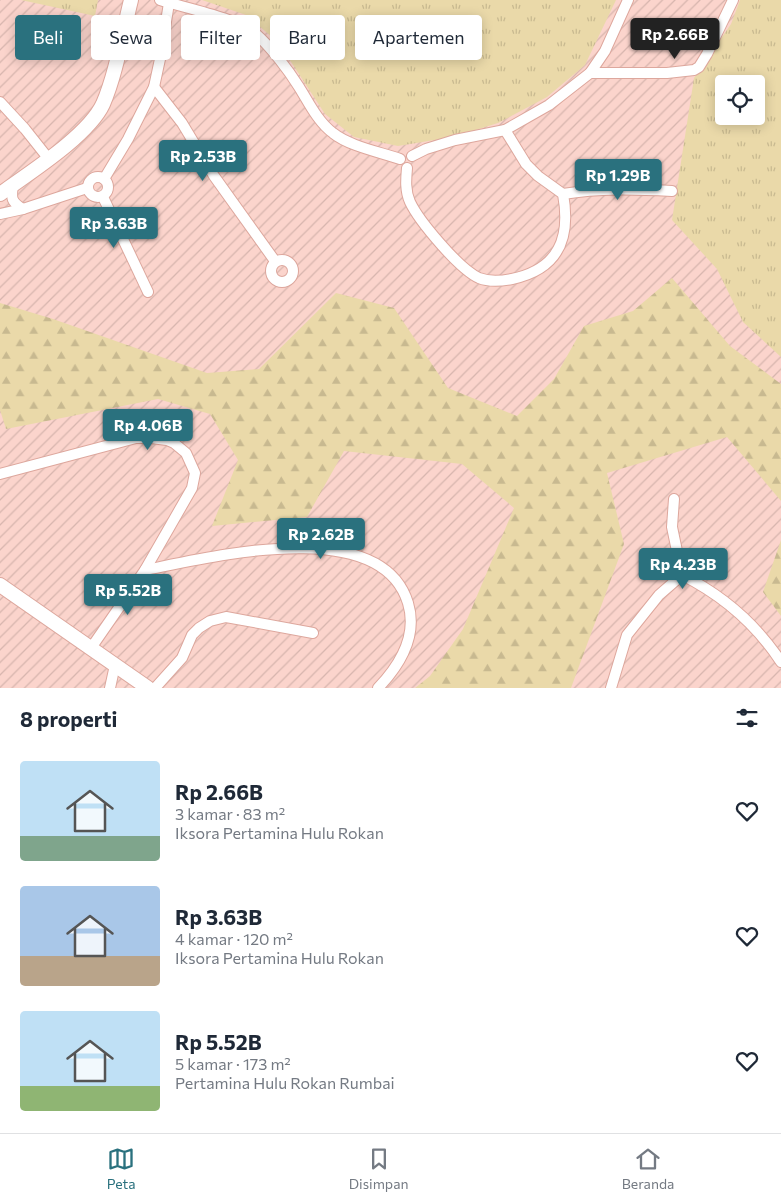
<!DOCTYPE html>
<html lang="id">
<meta charset="utf-8">
<style>
:root{--surface:#fff;--page:#f2f2f3;--text:#1f2937;--muted:#747a83;--line:#e0e1e3;--accent:#2a717e}
body{margin:0;font-family:Commissioner,sans-serif;background:var(--page);color:var(--text);height:100vh;display:flex;flex-direction:column;font-size:19px;white-space:nowrap}
*{box-sizing:border-box;margin:0}
p{font-size:16px;color:var(--muted)}
.icon{flex:none;width:28px;height:28px;fill:none;stroke:currentColor;stroke-width:2;stroke-linecap:round;stroke-linejoin:round}
.map{position:relative;height:688px;overflow:hidden}
.sheet{display:flex;flex-direction:column;background:var(--surface);flex:1}
.sheet>*{flex:none}
.banner{position:absolute;left:15px;top:15px;width:500px;height:45px;display:flex;gap:10px}
.buttons{position:absolute;left:715px;top:75px;display:grid;gap:10px}
.buttons a{display:grid;place-items:center;width:50px;height:50px;border-radius:5px;background:var(--surface);box-shadow:0 2px 12px #0003;font-size:25px}
.price{position:absolute;translate:-50% -42px;padding:0 11px;border-radius:5px;background:var(--accent);color:#fff;font-size:16px;line-height:32px;filter:drop-shadow(0 1px 2px #0008)}
.price::after{content:'';position:absolute;left:50%;top:30px;width:15px;height:11px;margin-left:-8px;background:inherit;clip-path:polygon(0 0,100% 0,50% 100%)}
.price.on{background:#222;color:#fff}
ul{padding:0;list-style:none}
li{display:flex;align-items:center;gap:15px;height:125px;padding:0 20px}
li span{display:grid;place-items:center;flex:none;width:140px;height:100px;border-radius:5px;color:#555}
li>.icon{margin-inline-start:auto}
span .icon{width:60px;height:60px;fill:#fffc;stroke-width:1}
li b{font-size:21px}
h2{display:flex;justify-content:space-between;align-items:center;height:60px;padding:0 20px;font-size:21px}
.tag{padding:0 18px;border-radius:5px;background:var(--surface);box-shadow:0 2px 12px #0003;font-size:18px;line-height:45px}
.tag.on{background:var(--accent);color:#fff}
.tab-bar{display:flex;justify-content:space-around;align-items:center;height:70px;border-top:1px solid var(--line);background:var(--surface);font-size:14px;color:var(--muted)}
.tab-bar a{display:grid;justify-items:center;gap:2px}
.tab-bar .on{color:var(--accent)}
.map>svg:first-child{display:block}
.industrial{fill:url(#industrial-furrows);fill-rule:evenodd}
.grass{fill:url(#grass-tufts);fill-rule:evenodd}
.forest{fill:url(#forest-firs)}
.lines{fill:none;stroke-linecap:round;stroke-linejoin:round}
.street-casing{stroke:#dda79d;stroke-width:12}
.secondary-casing{stroke:#dda79d;stroke-width:16}
.street{stroke:#fff;stroke-width:10}
.secondary{stroke:#fff;stroke-width:14}
</style>
<div class="map">
<svg width="781" height="688" viewBox="0 0 781 688">
<defs>
<pattern id="industrial-furrows" width="10" height="10" patternUnits="userSpaceOnUse" patternTransform="scale(1.25)"><rect width="10" height="10" fill="#fbd4cc"/><path d="M-1 1l2-2M0 10L10 0M9 11l2-2" fill="none" stroke="#d7b5ae"/></pattern>
<pattern id="grass-tufts" width="24" height="20" patternUnits="userSpaceOnUse" patternTransform="scale(1.25)"><rect width="24" height="20" fill="#ead9a9"/><path d="M3 7l-1-3M5 7V3M7 7l1-3M15 17l-1-3M17 17v-4M19 17l1-3" fill="none" stroke="#c8b990"/></pattern>
<pattern id="forest-firs" width="22" height="20" patternUnits="userSpaceOnUse" patternTransform="scale(1.25)"><rect width="22" height="20" fill="#ead9a9"/><path d="M5 1l3.5 6h-7zM16 11l3.5 6h-7z" fill="#c8b990"/></pattern>
</defs>
<rect width="100%" height="100%" fill="#fae3df"/>
<path class="industrial" d="M0,0H781V688H0ZM724,84H756V116H724Z"/>
<g class="grass">
<polygon points="21,0 98,0 95,16"/>
<polygon points="202,0 616,0 585,65 547,97 498,123 453,137 398,146 354,137 325,114 278,42 246,15"/>
<path d="M740,0H781V357L743,322L717,269L672,220L694,78L731,24ZM724,84H756V116H724Z"/>
</g>
<g class="forest">
<polygon points="672,278 730,346 781,384 781,501 727,437 607,473 624,544 571,688 415,688 430,676 463,629 514,508 462,464 344,451 307,517 212,526 238,460 210,414 158,399 6,429 0,410 0,303 53,319 207,373 259,369 336,293 394,308 448,388 517,416 554,379 584,326 633,311"/>
<polygon points="781,540 781,616 763,592"/>
</g>
<g class="lines">
<g class="street-casing">
<g id="street">
<path d="M160,0C185,8 237,18 256,34C271,47 289,71 299,87C309,103 318,122 333,133C349,146 380,152 400,159"/>
<polyline points="590,73 667,73 694,70 699,67 707,54 733,0"/>
<polyline points="154,87 182,123 214,176 275,261"/>
<polyline points="0,102 25,129 48,158"/>
<polyline points="412,156 426,149 455,140 505,130 549,105 590,73 605,51 628,0"/>
<path d="M407,168C406,179 405,191 410,202C419,221 459,269 479,278C489,282 502,281 512,279C559,269 571,238 563,194L538,176L526,164L505,130"/>
<circle cx="98" cy="187" r="10"/>
<polyline points="104,179 128,139 154,87 160,59 169,3"/>
<path d="M13,185C11,198 11,202 23,209"/>
<path d="M563,194C600,188 635,189 672,191"/>
<polyline points="103,197 148,292"/>
<polyline points="0,214 23,209 87,188"/>
<circle cx="282" cy="271" r="11"/>
<polyline points="0,474 136,438 151,438 167,440 174,443 186,453 195,473 192,488 145,570 91,648"/>
<polyline points="674,499 672,527 682,575"/>
<path d="M145,570C211,557 381,514 408,603C418,636 400,665 378,688"/>
<polyline points="110,688 115,665"/>
<polyline points="155,688 182,658 192,635 199,628 210,621 226,617 313,633"/>
<path d="M611,688L627,635L659,595L682,575C722,595 756,624 781,662"/>
</g>
</g>
<g class="secondary-casing">
<g id="secondary">
<path d="M0,194C29,173 88,136 103,104C116,74 123,32 131,0"/>
<polyline points="0,585 148,688"/>
</g>
</g>
<use href="#street" class="street"/>
<use href="#secondary" class="secondary"/>
</g>
</svg>
<div class="buttons">
<a><svg class="icon" aria-label="locate" viewBox="0 0 24 24"><circle cx="12" cy="12" r="6"/><path d="M12 2v4M12 18v4M2 12h4M18 12h4"/></svg></a>
</div>
<b class="price on" style="left:675px;top:60px">Rp 2.66B</b>
<b class="price" style="left:203px;top:182px">Rp 2.53B</b>
<b class="price" style="left:618px;top:201px">Rp 1.29B</b>
<b class="price" style="left:114px;top:249px">Rp 3.63B</b>
<b class="price" style="left:148px;top:451px">Rp 4.06B</b>
<b class="price" style="left:321px;top:560px">Rp 2.62B</b>
<b class="price" style="left:683px;top:590px">Rp 4.23B</b>
<b class="price" style="left:128px;top:616px">Rp 5.52B</b>
<div class="banner">
<a class="tag on">Beli</a>
<a class="tag">Sewa</a>
<a class="tag">Filter</a>
<a class="tag">Baru</a>
<a class="tag">Apartemen</a>
</div>
</div>
<section class="sheet">
<h2>8 properti<svg class="icon" aria-label="filters" viewBox="0 0 24 24"><path d="M4 7h16M4 17h16"/><circle cx="9" cy="7" r="2"/><circle cx="15" cy="17" r="2"/></svg></h2>
<ul>
<li><span style="background:linear-gradient(#bfe0f5 75%,#7fa58c 0)"><svg class="icon" aria-label="home" viewBox="0 0 24 24"><path d="M3 11l9-7 9 7M6 9v11h12V9"/></svg></span><div><b>Rp 2.66B</b><p>3 kamar · 83 m²</p><p>Iksora Pertamina Hulu Rokan</p></div><svg class="icon" aria-label="heart" viewBox="0 0 24 24"><path d="M12 20l-8-8c-3-5 5-10 8-4 3-6 11-1 8 4z"/></svg></li>
<li><span style="background:linear-gradient(#a9c7e8 70%,#b9a48a 0)"><svg class="icon" aria-label="home" viewBox="0 0 24 24"><path d="M3 11l9-7 9 7M6 9v11h12V9"/></svg></span><div><b>Rp 3.63B</b><p>4 kamar · 120 m²</p><p>Iksora Pertamina Hulu Rokan</p></div><svg class="icon" aria-label="heart" viewBox="0 0 24 24"><path d="M12 20l-8-8c-3-5 5-10 8-4 3-6 11-1 8 4z"/></svg></li>
<li><span style="background:linear-gradient(#bfe0f5 75%,#8fb573 0)"><svg class="icon" aria-label="home" viewBox="0 0 24 24"><path d="M3 11l9-7 9 7M6 9v11h12V9"/></svg></span><div><b>Rp 5.52B</b><p>5 kamar · 173 m²</p><p>Pertamina Hulu Rokan Rumbai</p></div><svg class="icon" aria-label="heart" viewBox="0 0 24 24"><path d="M12 20l-8-8c-3-5 5-10 8-4 3-6 11-1 8 4z"/></svg></li>
</ul>
</section>
<nav class="tab-bar">
<a class="on"><svg class="icon" aria-label="map" viewBox="0 0 24 24"><path d="M3 6l6-2 6 2 6-2v14l-6 2-6-2-6 2zM9 4v14M15 6v14"/></svg>Peta</a>
<a><svg class="icon" aria-label="saved" viewBox="0 0 24 24"><path d="M7 4h10v16l-5-4-5 4z"/></svg>Disimpan</a>
<a><svg class="icon" aria-label="home" viewBox="0 0 24 24"><path d="M3 11l9-7 9 7M6 9v11h12V9"/></svg>Beranda</a>
</nav>
